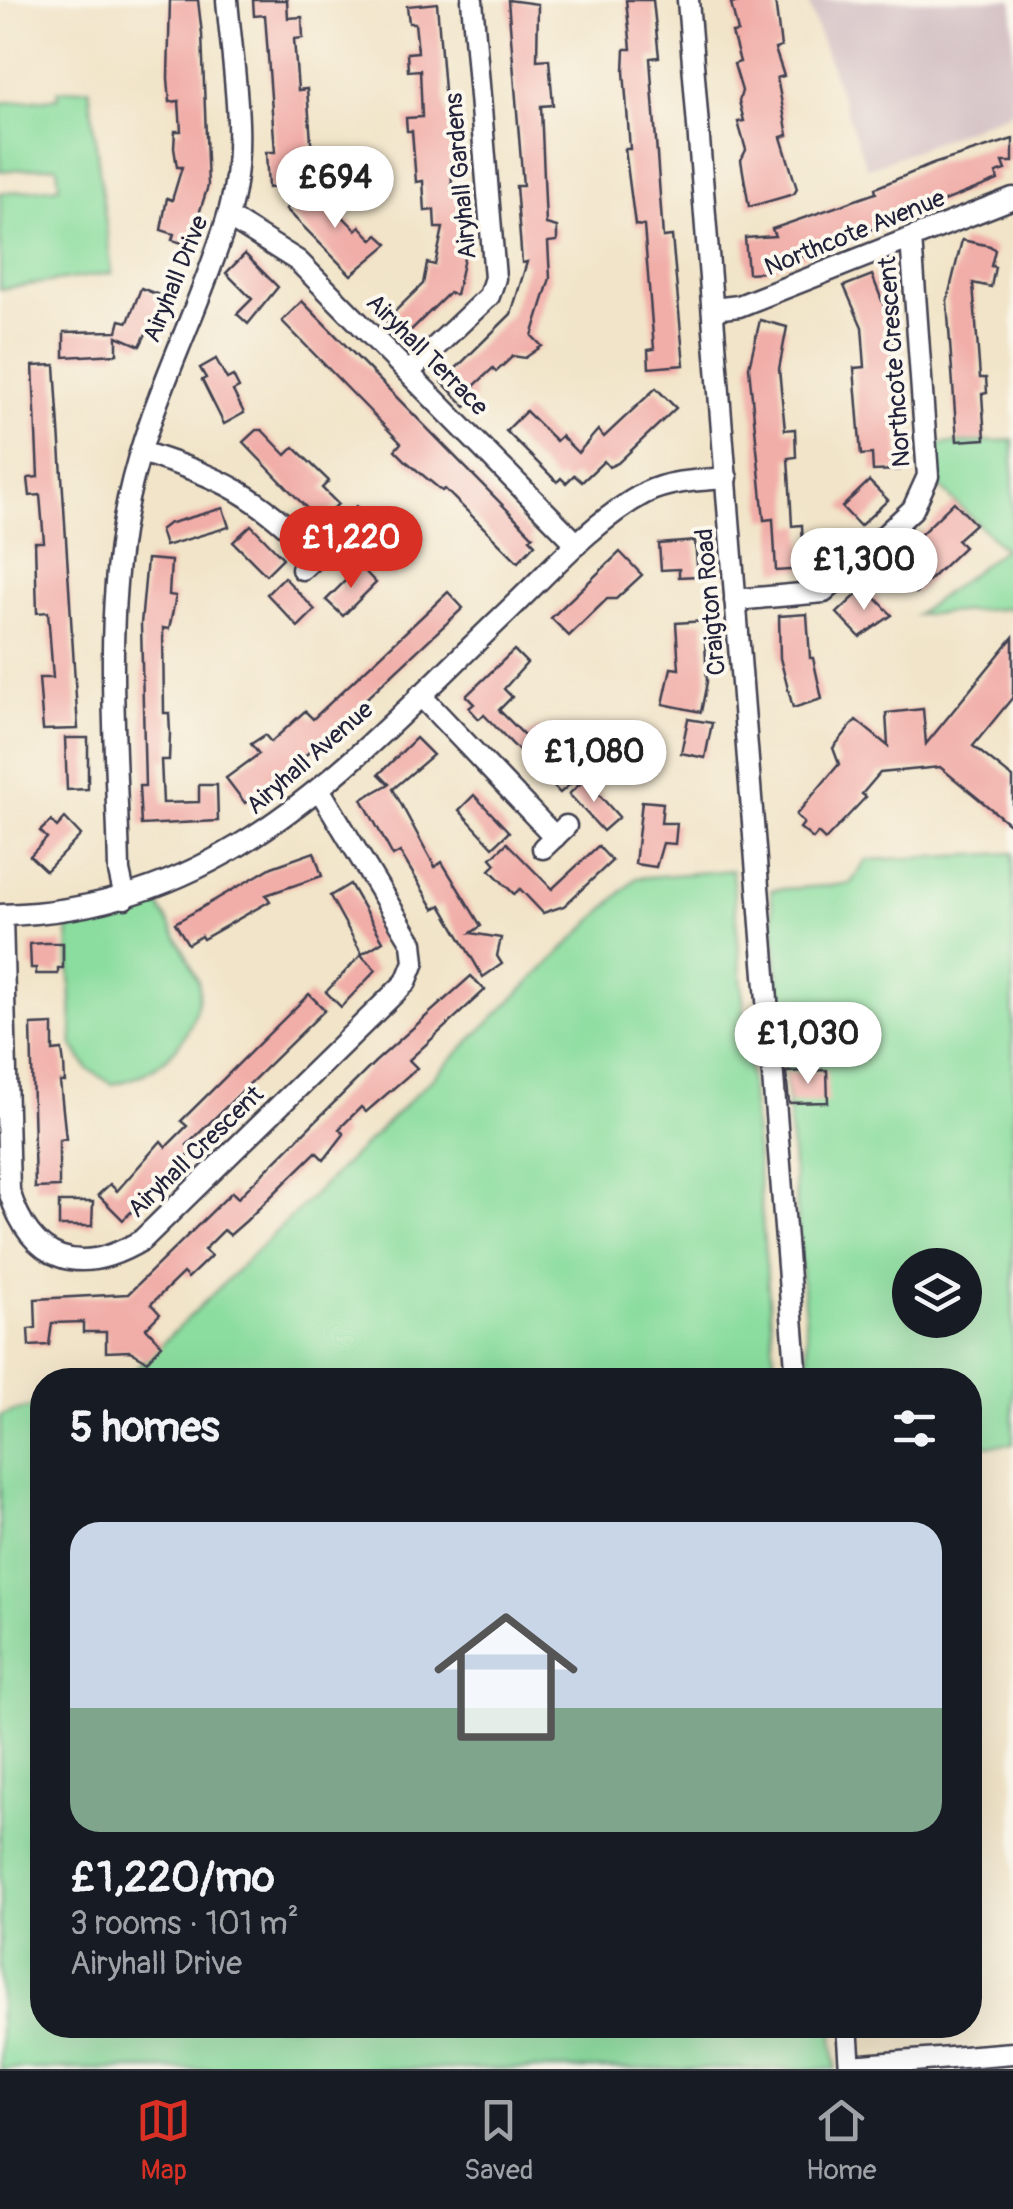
<!DOCTYPE html>
<meta charset="utf-8">
<style>
:root{--surface:#171b24;--page:#20242c;--text:#f1f3f6;--muted:#9ea1a6;--line:#363941;--accent:#d93025}
body{margin:0;font-family:Pangolin,sans-serif;background:var(--page);color:var(--text);height:100vh;display:flex;flex-direction:column;font-size:38px;white-space:nowrap}
*{box-sizing:border-box;margin:0}
p{font-size:32px;color:var(--muted)}
.icon{flex:none;width:55px;height:55px;fill:none;stroke:currentColor;stroke-width:2;stroke-linecap:round;stroke-linejoin:round}
.map{position:relative;flex:1;overflow:hidden}
.panel{position:absolute;left:30px;top:1368px;width:952px;height:670px;display:flex;flex-direction:column;background:var(--surface);border-radius:40px;box-shadow:0 10px 40px #0002}
.panel>*{flex:none}
.buttons{position:absolute;left:892px;top:1248px;display:grid;gap:20px}
.buttons a{display:grid;place-items:center;width:90px;height:90px;border-radius:50%;background:var(--surface);box-shadow:0 10px 40px #0002;font-size:50px}
.price{position:absolute;translate:-50% -85px;padding:0 22px;border-radius:35px;background:#fff;color:#222;font-size:32px;line-height:65px;filter:drop-shadow(0 2px 5px #0008)}
.price::after{content:'';position:absolute;left:50%;top:60px;width:30px;height:22px;margin-left:-15px;background:inherit;clip-path:polygon(0 0,100% 0,50% 100%)}
.price.on{background:var(--accent);color:#fff}
ul{padding:0;list-style:none}
li{display:grid;align-content:center;gap:20px;height:530px;padding:0 40px}
li+li{border-top:2px solid var(--line)}
li span{display:grid;place-items:center;height:310px;border-radius:30px;color:#555}
li>.icon{margin-inline-start:auto}
span .icon{width:180px;height:180px;fill:#fffc;stroke-width:1}
li b{font-size:42px}
h2{display:flex;justify-content:space-between;align-items:center;height:120px;padding:0 40px;font-size:42px}
.tab-bar{display:flex;justify-content:space-around;align-items:center;height:140px;border-top:2px solid var(--line);background:var(--surface);font-size:28px;color:var(--muted)}
.tab-bar a{display:grid;justify-items:center;gap:5px}
.tab-bar .on{color:var(--accent)}
.map>svg:first-child{display:block}
.industrial{fill:#d2bec2}
.green{fill:#8bdd9f;stroke:#56806d;stroke-width:2.5;fill-rule:evenodd}
.building{fill:#f1ada8}
.lines{fill:none;stroke-linecap:round;stroke-linejoin:round}
.minor-casing{stroke:#413f50;stroke-width:25}
.minor{stroke:#fff;stroke-width:20}
.labels{text-anchor:middle;dominant-baseline:central;stroke-width:8;stroke-linejoin:round;paint-order:stroke}
.street-label{font-size:25px;fill:#22223b;stroke:#fbf7ec}
</style>
<div class="map">
<svg width="1013" height="2069" viewBox="0 0 1013 2069">
<rect width="100%" height="100%" fill="#fbf7ec"/>
<filter id="ink" filterUnits="userSpaceOnUse"><feTurbulence type="fractalNoise" baseFrequency=".01" numOctaves="2"/><feDisplacementMap in="SourceGraphic" scale="20" xChannelSelector="R" yChannelSelector="G"/><feConvolveMatrix kernelMatrix="1 2 1 2 8 2 1 2 1" color-interpolation-filters="sRGB"/></filter>
<filter id="wash" filterUnits="userSpaceOnUse"><feTurbulence type="fractalNoise" baseFrequency=".0048" numOctaves="4" result="noise"/><feDisplacementMap in="SourceGraphic" scale="40" xChannelSelector="R" yChannelSelector="G"/><feGaussianBlur stdDeviation="2.25" result="paint"/><feColorMatrix in="noise" values="0 0 0 0 0 0 0 0 0 0 0 0 0 0 0 0 0 1.4 0 .05"/><feComposite in="paint" operator="in"/></filter>
<g filter="url(#wash)">
<rect width="100%" height="100%" fill="#f1e4c8"/>
<polygon class="industrial" points="807,0 1013,0 1013,111 867,169"/>
<g class="green">
<polygon points="89,88 112,273 0,289 0,193 59,187 57,166 0,171 0,103 58,98 58,91"/>
<polygon points="1013,440 1013,608 916,615 1004,549 928,476 927,445"/>
<path d="M1013,853V1444L970,1447V1380H810L771,890L850,884L867,860ZM910,1265H965V1320H910Z"/>
<polygon points="732,870 776,1380 125,1380 636,878"/>
<path d="M159,905C172,930 189,956 198,982C201,991 198,1002 195,1012C182,1052 154,1076 112,1084L88,1069L73,1046L68,928Z"/>
<polygon points="42,1404 42,2025 522,2025 523,2029 832,2025 836,2069 0,2069 0,1415"/>
</g>
<g id="blocks">
<g class="building">
<polygon points="170,0 198,0 202,34 208,186 189,245 172,240 174,234 161,230 167,198 172,200 182,167 177,167 174,148 175,131 181,131 179,101 170,102 168,78"/>
<polygon points="253,0 287,0 288,18 302,17 303,38 294,39 298,90 307,89 312,154 304,154 306,185 268,188 266,152 275,152 265,15 254,16"/>
<polygon points="508,0 538,4 537,60 549,59 553,105 541,106 546,224 557,227 557,241 548,242 550,278 532,336 542,346 525,358 513,356 496,372 493,368 473,387 475,399 466,407 442,382 511,314 527,262 522,263 516,186 523,186"/>
<polygon points="626,0 653,0 659,57 650,58 663,237 672,236 684,365 649,368 648,350 654,349 644,226 635,225 625,149 630,149 624,71 625,49 631,49"/>
<polygon points="746,0 775,0 781,47 775,49 784,76 777,78 788,135 781,137 797,189 794,194 749,207 741,160 746,150 738,122 744,121 739,101 742,91 734,64 740,62 732,33 738,32 731,4"/>
<polygon points="437,3 446,115 450,115 452,191 461,190 466,249 456,295 449,293 402,339 385,321 423,284 427,263 435,265 443,228 435,228 434,210 425,211 423,181 416,182 412,131 407,131 406,118 422,117 420,70 408,71 407,53 418,52 415,23 409,23 407,6"/>
<polygon points="1013,139 1013,162 1003,162 1006,170 996,173 998,180 764,272 748,273 745,238 775,236 772,229 876,193 875,188 933,164"/>
<polygon points="311,184 356,230 360,226 373,240 378,235 388,244 351,275 286,209"/>
<polygon points="962,240 990,246 995,250 991,266 995,267 991,287 973,283 980,378 986,378 987,393 982,394 985,439 957,441 947,301"/>
<polygon points="245,254 278,287 248,324 237,314 252,299 226,273"/>
<polygon points="872,275 890,321 900,470 873,471 872,454 861,455 854,368 865,367 862,327 844,286"/>
<polygon points="141,288 164,297 140,346 117,336 117,354 64,357 64,332 117,331 120,320 128,322"/>
<polygon points="302,301 533,536 530,539 535,544 518,562 445,489 442,491 407,462 395,450 401,443 282,321"/>
<polygon points="760,320 787,327 779,369 785,430 795,429 796,457 788,458 790,489 792,526 802,525 804,569 776,571 773,519 764,520 749,367"/>
<polygon points="216,359 227,379 233,376 239,388 233,391 244,413 224,424 202,380 206,378 200,368"/>
<polygon points="55,365 78,729 43,730 39,678 53,678 48,612 37,613 35,542 44,542 40,495 30,496 28,478 38,477 33,366"/>
<polygon points="656,388 676,408 618,463 609,467 604,461 582,482 574,475 566,483 561,478 557,482 506,431 526,411 556,441 561,436 578,453 598,430 604,437"/>
<polygon points="256,430 262,430 286,455 294,447 329,481 322,488 338,504 320,522 243,442"/>
<polygon points="869,481 888,500 860,526 842,507"/>
<polygon points="954,502 975,524 957,540 964,547 916,593 889,565"/>
<polygon points="356,506 389,538 372,555 340,523"/>
<polygon points="223,508 229,527 165,546 160,530 168,524"/>
<polygon points="251,525 283,558 266,575 233,542"/>
<polygon points="695,541 698,576 679,577 679,569 661,570 659,544"/>
<polygon points="620,552 642,575 616,599 607,599 569,636 551,618"/>
<polygon points="147,559 171,561 169,595 176,596 169,629 163,628 164,713 169,713 170,733 169,760 161,760 163,803 199,802 199,785 217,785 218,821 141,825 139,786 145,786 141,624"/>
<polygon points="360,566 376,583 343,616 326,600"/>
<polygon points="284,577 315,610 298,627 267,594"/>
<polygon points="865,587 892,615 860,637 837,613"/>
<polygon points="448,592 463,608 292,768 245,803 226,778 259,754 251,744 265,735 271,742 305,711 313,719"/>
<polygon points="807,614 810,658 813,658 822,699 793,708 780,658 779,616"/>
<polygon points="704,621 707,682 701,712 663,704 671,668 679,669 676,623"/>
<polygon points="1013,637 1013,697 973,746 1013,778 1013,827 940,767 880,773 862,794 866,797 825,840 818,833 813,839 800,828 804,823 796,815 839,764 833,748 856,720 888,746 886,713 923,709 926,744"/>
<polygon points="514,650 527,663 504,689 512,697 499,710 525,736 539,728 560,750 552,757 574,781 560,793 484,715 479,719 469,708 474,704 466,696"/>
<polygon points="688,719 712,723 705,758 681,753"/>
<polygon points="65,738 88,738 88,789 67,790"/>
<polygon points="416,738 433,755 393,789 435,867 442,862 481,926 471,933 501,938 497,956 502,964 483,977 441,905 434,909 400,852 393,856 362,799 389,784 379,774"/>
<polygon points="585,779 619,817 603,831 569,794"/>
<polygon points="474,795 509,832 493,847 459,810"/>
<polygon points="642,801 663,803 661,823 677,823 675,844 663,843 656,867 635,864"/>
<polygon points="65,818 81,835 46,871 30,856 47,838 40,831 51,821 57,827"/>
<polygon points="507,843 552,889 598,846 612,861 564,906 543,913 520,889 514,894 490,870 496,864 491,858"/>
<polygon points="314,852 322,876 266,895 270,901 203,939 201,936 188,944 175,923 272,867"/>
<polygon points="350,884 383,941 362,954 330,896"/>
<polygon points="46,943 63,943 63,968 58,968 58,974 36,974 36,968 31,968 30,944"/>
<polygon points="361,955 376,970 341,1007 326,992"/>
<polygon points="471,976 485,990 409,1060 417,1068 366,1112 361,1107 339,1129 344,1134 324,1160 316,1152 246,1221 230,1235 224,1230 204,1250 211,1256 188,1278 183,1273 151,1304 160,1314 146,1328 162,1345 147,1361 130,1351 106,1352 106,1332 83,1332 83,1322 52,1323 49,1345 29,1346 28,1329 36,1328 35,1299 128,1294 232,1192 238,1198 375,1062"/>
<polygon points="309,994 325,1010 187,1145 193,1151 123,1220 98,1195 110,1184 117,1191 161,1141 166,1147 187,1126 181,1121"/>
<polygon points="53,1024 53,1051 62,1050 64,1064 65,1082 60,1082 66,1139 59,1140 59,1187 35,1188 31,1025"/>
<polygon points="827,1070 828,1102 789,1103 786,1072"/>
<polygon points="59,1202 93,1202 92,1226 59,1226"/>
</g>
</g>
</g>
<g filter="url(#ink)">
<use href="#blocks" fill-opacity="0" stroke="#413f50" stroke-width="2.5"/>
<g class="lines">
<g class="minor-casing">
<g id="minor">
<polyline points="688,0 797,1380"/>
<polyline points="228,217 298,261 577,544"/>
<polyline points="713,309 739,306 1013,198"/>
<polyline points="409,372 489,296 495,278 472,0"/>
<path d="M141,452C226,479 253,493 317,555"/>
<polyline points="302,569 331,542"/>
<polyline points="735,600 824,592 913,509 928,476 911,238"/>
<polyline points="420,695 555,837"/>
<polyline points="543,848 566,826"/>
<path d="M125,898L119,871C117,749 102,620 128,499C149,401 198,315 227,219C249,150 233,71 227,0"/>
<path d="M0,915C230,910 353,759 507,612C549,572 593,521 645,493C669,481 701,480 727,478"/>
<path d="M2,916L9,1191C31,1262 79,1278 142,1240L406,982L414,962L412,943L319,789"/>
<polyline points="847,2025 850,2069"/>
<polyline points="850,2066 1013,2053"/>
</g>
</g>
<use href="#minor" class="minor"/>
</g>
</g>
<g class="labels">
<g class="street-label">
<text transform="translate(461 176) rotate(-95)">Airyhall Gardens</text>
<text transform="translate(855 233) rotate(-22)">Northcote Avenue</text>
<text transform="translate(176 279) rotate(-68)">Airyhall Drive</text>
<text transform="translate(427 355) rotate(45)">Airyhall Terrace</text>
<text transform="translate(895 362) rotate(-94)">Northcote Crescent</text>
<text transform="translate(711 602) rotate(-95)">Craigton Road</text>
<text transform="translate(310 758) rotate(-41)">Airyhall Avenue</text>
<text transform="translate(196 1152) rotate(-44)">Airyhall Crescent</text>
</g>
</g>
</svg>
<div class="buttons">
<a><svg class="icon" aria-label="layers" viewBox="0 0 24 24"><path d="M12 4l9 5-9 5-9-5zM3 14l9 5 9-5"/></svg></a>
</div>
<b class="price" style="left:335px;top:231px">£694</b>
<b class="price on" style="left:351px;top:591px">£1,220</b>
<b class="price" style="left:864px;top:613px">£1,300</b>
<b class="price" style="left:594px;top:805px">£1,080</b>
<b class="price" style="left:808px;top:1087px">£1,030</b>
<section class="panel">
<h2>5 homes<svg class="icon" aria-label="filters" viewBox="0 0 24 24"><path d="M4 7h16M4 17h16"/><circle cx="9" cy="7" r="2"/><circle cx="15" cy="17" r="2"/></svg></h2>
<ul>
<li><span style="background:linear-gradient(#c9d6e8 60%,#7fa58c 0)"><svg class="icon" aria-label="home" viewBox="0 0 24 24"><path d="M3 11l9-7 9 7M6 9v11h12V9"/></svg></span><div><b>£1,220/mo</b><p>3 rooms · 101 m²</p><p>Airyhall Drive</p></div></li>
</ul>
</section>
</div>
<nav class="tab-bar">
<a class="on"><svg class="icon" aria-label="map" viewBox="0 0 24 24"><path d="M3 6l6-2 6 2 6-2v14l-6 2-6-2-6 2zM9 4v14M15 6v14"/></svg>Map</a>
<a><svg class="icon" aria-label="saved" viewBox="0 0 24 24"><path d="M7 4h10v16l-5-4-5 4z"/></svg>Saved</a>
<a><svg class="icon" aria-label="home" viewBox="0 0 24 24"><path d="M3 11l9-7 9 7M6 9v11h12V9"/></svg>Home</a>
</nav>
